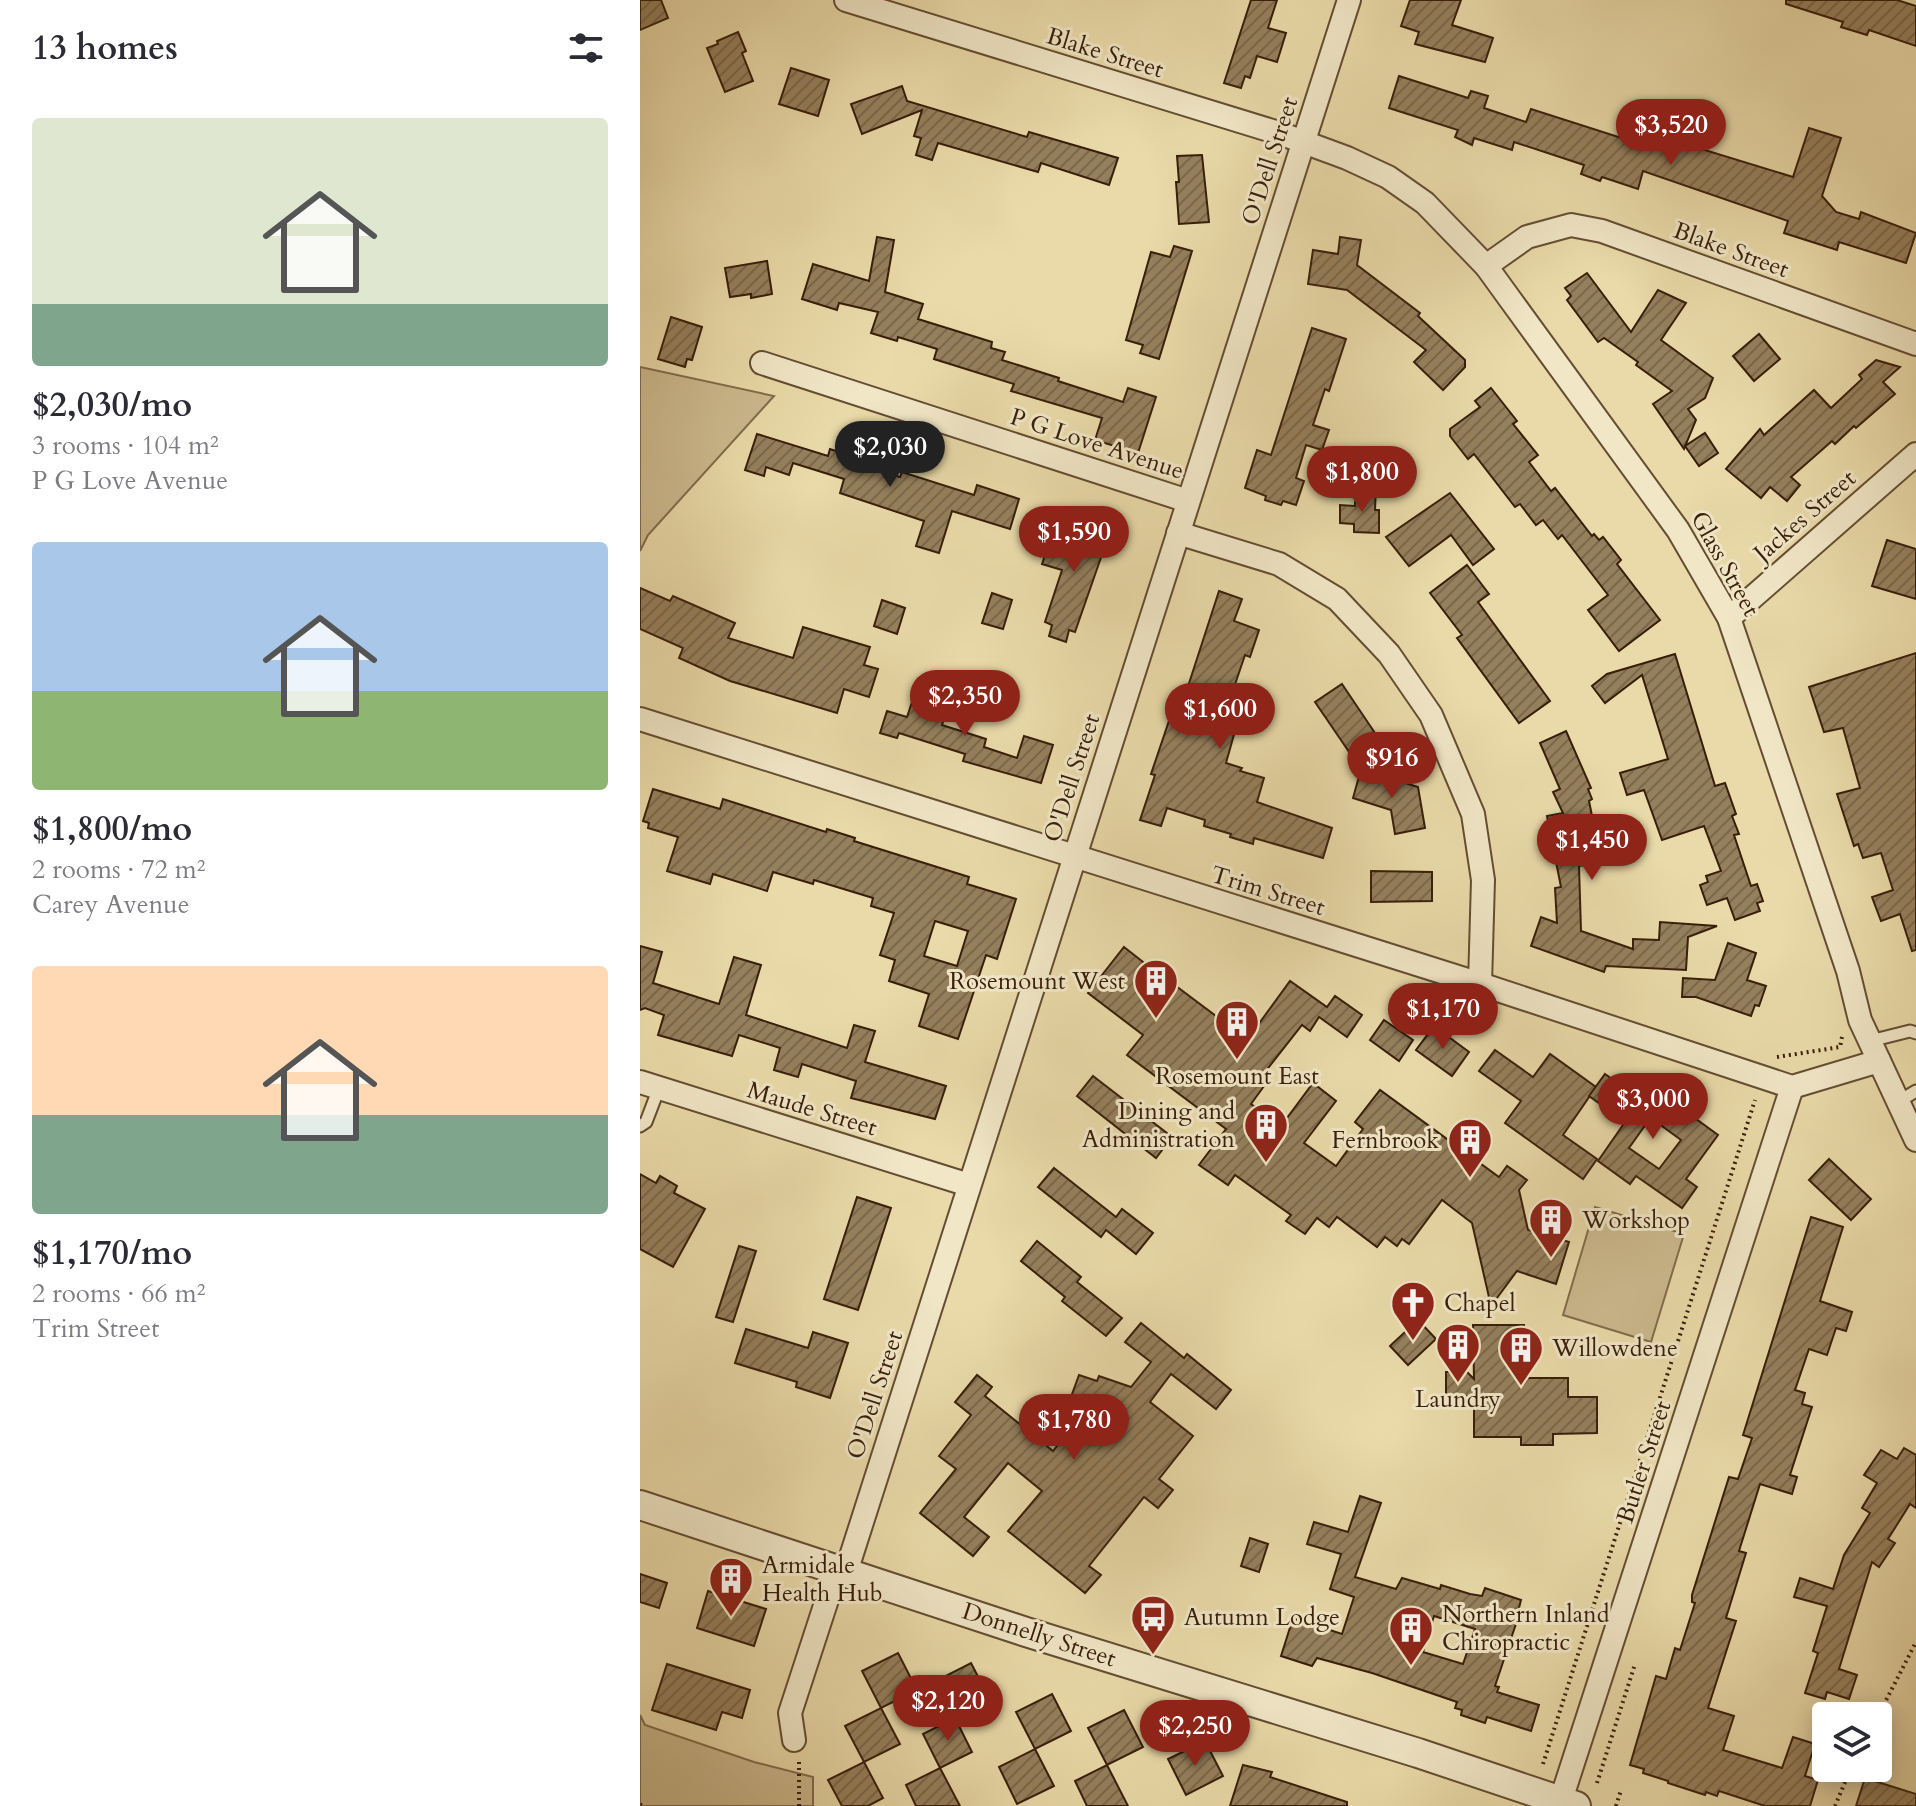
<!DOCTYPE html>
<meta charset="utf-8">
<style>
:root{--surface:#fff;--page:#f7f7f7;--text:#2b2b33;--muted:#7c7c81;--accent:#8f2418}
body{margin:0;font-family:Cardo,serif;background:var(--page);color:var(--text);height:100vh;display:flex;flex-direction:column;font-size:30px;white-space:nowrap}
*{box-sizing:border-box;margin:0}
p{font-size:26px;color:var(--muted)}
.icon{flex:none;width:44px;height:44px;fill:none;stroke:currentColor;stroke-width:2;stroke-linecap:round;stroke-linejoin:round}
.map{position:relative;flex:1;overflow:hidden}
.drawer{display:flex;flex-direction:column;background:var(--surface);width:640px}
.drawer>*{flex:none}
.tools{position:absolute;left:1172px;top:1702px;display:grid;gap:16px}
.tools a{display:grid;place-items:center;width:80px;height:80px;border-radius:8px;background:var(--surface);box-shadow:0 4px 20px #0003;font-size:40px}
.price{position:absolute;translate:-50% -68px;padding:0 18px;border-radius:28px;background:var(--accent);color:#fff;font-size:26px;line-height:52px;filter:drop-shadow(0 2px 4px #0008)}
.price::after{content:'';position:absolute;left:50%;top:48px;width:24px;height:18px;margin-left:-12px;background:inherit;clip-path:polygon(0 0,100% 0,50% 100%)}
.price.active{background:#222;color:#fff}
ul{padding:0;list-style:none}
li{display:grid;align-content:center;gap:16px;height:424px;padding:0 32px}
li span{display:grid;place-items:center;height:248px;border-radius:8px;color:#555}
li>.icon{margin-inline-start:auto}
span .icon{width:144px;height:144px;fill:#fffc;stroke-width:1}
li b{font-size:34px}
h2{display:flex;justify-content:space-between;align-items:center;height:96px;padding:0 32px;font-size:34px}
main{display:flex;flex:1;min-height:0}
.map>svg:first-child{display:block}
.green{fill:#ccba8e;stroke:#826c4c;stroke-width:2}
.building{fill:url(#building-hatch);stroke:#381e0a;stroke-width:2;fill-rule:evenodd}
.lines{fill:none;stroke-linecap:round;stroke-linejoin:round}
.service-casing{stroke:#644d32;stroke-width:15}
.minor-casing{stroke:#644d32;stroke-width:26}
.tertiary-casing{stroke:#644d32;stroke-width:32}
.path{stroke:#381e0a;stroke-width:4;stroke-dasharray:2 4;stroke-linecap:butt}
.service{stroke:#f1e7c7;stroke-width:11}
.minor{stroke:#f1e7c7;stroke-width:22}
.tertiary{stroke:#f1e7c7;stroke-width:28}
.labels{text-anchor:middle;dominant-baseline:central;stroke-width:6;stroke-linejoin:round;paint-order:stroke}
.street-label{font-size:24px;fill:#381e0a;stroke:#f1e7c7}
.poi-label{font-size:24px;fill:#381e0a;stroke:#f1e7c7;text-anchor:start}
</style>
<main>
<section class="drawer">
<h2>13 homes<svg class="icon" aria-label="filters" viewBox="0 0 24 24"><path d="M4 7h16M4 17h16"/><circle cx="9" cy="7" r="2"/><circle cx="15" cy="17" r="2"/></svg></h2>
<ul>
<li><span style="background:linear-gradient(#dfe7d0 75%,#7fa58c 0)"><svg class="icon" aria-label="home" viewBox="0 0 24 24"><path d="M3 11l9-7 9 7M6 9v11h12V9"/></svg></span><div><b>$2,030/mo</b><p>3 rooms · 104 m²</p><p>P G Love Avenue</p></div></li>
<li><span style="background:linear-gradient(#a9c7e8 60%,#8fb573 0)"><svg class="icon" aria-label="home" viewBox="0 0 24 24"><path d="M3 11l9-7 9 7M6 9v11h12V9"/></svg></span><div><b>$1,800/mo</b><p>2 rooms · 72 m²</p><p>Carey Avenue</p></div></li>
<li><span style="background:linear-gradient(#ffd9b3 60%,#7fa58c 0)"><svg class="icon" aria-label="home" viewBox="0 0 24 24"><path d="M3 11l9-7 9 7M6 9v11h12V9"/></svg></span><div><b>$1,170/mo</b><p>2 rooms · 66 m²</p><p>Trim Street</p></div></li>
</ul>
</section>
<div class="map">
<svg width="1276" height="1806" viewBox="0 0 1276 1806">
<defs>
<pattern id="building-hatch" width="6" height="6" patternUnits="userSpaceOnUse" patternTransform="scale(2)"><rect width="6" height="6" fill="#95805d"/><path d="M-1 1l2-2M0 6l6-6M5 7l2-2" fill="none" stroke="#7b684b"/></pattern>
</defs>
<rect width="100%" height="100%" fill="#eadaa9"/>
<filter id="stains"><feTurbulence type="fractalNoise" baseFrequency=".0025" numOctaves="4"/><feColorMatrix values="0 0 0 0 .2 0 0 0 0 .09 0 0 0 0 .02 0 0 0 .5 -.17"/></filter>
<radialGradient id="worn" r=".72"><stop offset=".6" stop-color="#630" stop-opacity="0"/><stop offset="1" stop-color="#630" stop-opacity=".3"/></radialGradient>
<g class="green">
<polygon points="0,367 134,396 8,535 0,551"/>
<polygon points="955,1207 1044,1234 1011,1342 923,1315"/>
<polygon points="0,1715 5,1725 114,1762 173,1777 173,1806 0,1806"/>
</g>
<g class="building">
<polygon points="0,0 21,0 28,18 0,30"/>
<polygon points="611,0 637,0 628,28 646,33 637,62 617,56 610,78 605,76 601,88 584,83"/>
<polygon points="770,0 821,0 812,25 853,38 845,62 775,44 779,32 761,26"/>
<polygon points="1146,0 1257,0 1276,6 1276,46 1229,30 1227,35 1201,27 1203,22 1146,4"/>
<polygon points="98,32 106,51 102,53 113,81 85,92 67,48 78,44 77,41"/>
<polygon points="151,68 189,80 178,116 139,104"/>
<polygon points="759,76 828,98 831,91 848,96 844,108 886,122 891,109 1019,150 1022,141 1041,147 1042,143 1153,177 1169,128 1201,138 1182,196 1196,212 1219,219 1221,212 1276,233 1266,263 1199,242 1197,250 1144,233 1148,221 1003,171 998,189 962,177 960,181 941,174 944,165 874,142 872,150 834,138 832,145 815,137 818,130 749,108"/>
<polygon points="262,86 267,101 387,137 389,132 478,158 469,185 401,163 398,172 298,143 292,160 276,155 281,138 274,136 282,110 222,134 211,104"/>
<polygon points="562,155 569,222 539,224 536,182 539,182 537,156"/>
<polygon points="237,237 254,240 245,292 283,304 278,319 352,342 351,348 365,352 362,360 419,378 418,381 483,402 488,388 516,397 498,453 455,440 462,418 371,391 374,384 294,359 297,349 258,337 257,341 231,333 238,312 199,303 197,310 162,299 173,264 229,281"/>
<polygon points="700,237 721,240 717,265 780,313 778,316 825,360 825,367 803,390 774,362 786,350 707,290 668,284 673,250 698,254"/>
<polygon points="534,246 552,251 519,359 500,353 503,345 486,340 511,252 530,257"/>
<polygon points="127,261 132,294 111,298 111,294 90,297 85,268"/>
<polygon points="947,273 991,332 1018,290 1046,303 1021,340 1073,378 1065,398 1048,409 1056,420 1044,449 1013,404 1032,391 996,365 998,362 964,338 958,342 927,300 931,296 925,288"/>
<polygon points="31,317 62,327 52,360 47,359 45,367 18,359"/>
<polygon points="672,328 706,339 689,391 685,389 673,425 689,430 682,450 666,445 656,478 664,481 656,505 643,501 641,505 625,500 626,496 605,488 617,450 631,455"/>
<polygon points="1119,334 1140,359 1114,381 1093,356"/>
<polygon points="1236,360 1260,367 1243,382 1255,394 1216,428 1214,426 1195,444 1192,441 1151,477 1160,485 1147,501 1130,487 1121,498 1086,469 1120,429 1124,435 1174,390 1191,408 1222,379 1219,375"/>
<polygon points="851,388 877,421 873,424 898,455 889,462 911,491 915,488 952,536 954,534 959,540 963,537 981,560 977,564 1020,620 979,651 948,610 968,595 922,535 918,539 903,520 896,525 880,504 875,507 834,454 828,459 810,436 810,429 840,407 835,401"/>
<polygon points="1065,433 1078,453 1059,466 1045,446"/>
<polygon points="117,434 188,456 190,449 217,458 216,464 260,477 262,472 334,495 337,485 379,499 370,529 312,511 299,553 276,546 284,521 200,493 204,479 153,463 149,475 126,467 124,476 105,470"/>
<polygon points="736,486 735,510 739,510 739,533 714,532 714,524 700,523 700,505 715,506 715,502"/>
<polygon points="810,493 854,549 833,565 811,535 769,566 746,537"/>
<polygon points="443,517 472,526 435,632 429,630 426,642 409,636 412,625 405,622 422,570 402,564 411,538 425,542 427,535 436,538"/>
<polygon points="1247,540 1276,549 1276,599 1232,586"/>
<polygon points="827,565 849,594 838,602 910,701 879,723 817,638 822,635 790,593"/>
<polygon points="0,588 30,601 33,596 95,623 88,638 153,658 163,627 230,647 224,665 238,669 229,697 204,689 197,713 90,681 39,658 43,648 0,629"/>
<polygon points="579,591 602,599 594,621 619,630 610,657 605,655 587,708 594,710 588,729 595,731 586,763 602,768 600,771 624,778 617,802 692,828 683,858 614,838 613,844 590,837 591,834 564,826 565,820 527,808 521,826 500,820 515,775 511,774 533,709 540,711"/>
<polygon points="352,593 372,600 363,629 342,623"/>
<polygon points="242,600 265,608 257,634 234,626"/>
<polygon points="1276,653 1276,950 1272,951 1260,914 1241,921 1232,897 1253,890 1241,853 1223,858 1218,844 1214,846 1197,794 1220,788 1203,728 1184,732 1169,687"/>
<polygon points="1035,654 1075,786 1085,783 1096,814 1092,816 1099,834 1094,835 1111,886 1117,884 1123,901 1117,903 1120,911 1095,920 1087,898 1067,905 1060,885 1068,882 1066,876 1081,871 1064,826 1022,840 1004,790 987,795 980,773 1028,759 1002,675 965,703 952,686 967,674"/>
<polygon points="702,684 745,748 718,765 675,702"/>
<polygon points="277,687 311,698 302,725 346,739 344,747 377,758 384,736 413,745 401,783 323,761 325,754 259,733 257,738 240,733 247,711 267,717"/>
<polygon points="926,731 951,788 948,789 952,799 949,801 957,841 960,841 964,862 939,866 941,931 993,949 993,939 1019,940 1020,922 1077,926 1048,937 1046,970 966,966 964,972 891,946 901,917 917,923 915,888 921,887 907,816 923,813 913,792 920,789 900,743"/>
<polygon points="721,769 778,787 785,828 755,834 751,810 713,798"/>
<path d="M13,789L80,809L83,799L186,832L187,829L215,838L214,841L329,877L327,884L376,899L357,959L346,955L318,1039L279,1026L289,994L249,981L255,960L240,955L254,913L231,906L233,898L174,880L173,884L133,872L127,891L73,874L70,884L27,871L38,837L8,828L9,823L3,821ZM295,921L328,931L317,966L284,956Z"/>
<polygon points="731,871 792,872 792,901 731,902"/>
<polygon points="1088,943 1116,953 1107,980 1126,986 1119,1006 1115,1005 1111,1016 1056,997 1042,997 1043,978 1075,980"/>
<polygon points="0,946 22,952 13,983 79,1004 94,957 121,965 106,1015 207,1048 214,1025 235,1031 225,1062 306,1086 295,1119 211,1098 216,1081 162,1064 158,1077 134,1070 140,1048 99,1035 92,1056 18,1035 24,1015 5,1008 0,1010"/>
<polygon points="484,947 512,969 516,964 535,979 532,983 588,1025 596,1015 615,1029 650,981 687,1007 695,996 722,1015 707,1037 679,1017 670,1031 662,1025 621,1077 627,1082 611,1104 641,1126 673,1083 696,1101 664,1143 696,1166 723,1129 715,1122 740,1090 859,1177 867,1166 887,1180 879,1190 888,1230 929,1242 916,1284 877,1271 851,1306 832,1223 802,1200 769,1244 762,1239 757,1246 745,1237 737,1247 697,1217 689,1227 677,1218 665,1234 646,1221 651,1215 595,1175 588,1185 559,1165 586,1129 487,1055 503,1035 448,993"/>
<polygon points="744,1020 773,1040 759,1061 730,1040"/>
<polygon points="794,1026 829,1052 812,1076 776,1050"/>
<polygon points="855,1050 893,1077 910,1054 956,1087 923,1135 957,1159 943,1179 865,1123 881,1101 839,1071"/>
<polygon points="965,1074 1016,1110 989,1148 1019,1169 1041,1140 1011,1118 1026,1097 1078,1135 1046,1179 1057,1187 1042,1208 996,1176 990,1184 958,1161 985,1122 949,1096"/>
<polygon points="453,1076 532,1137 516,1158 437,1096"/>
<polygon points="1189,1159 1231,1199 1211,1220 1169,1180"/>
<polygon points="414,1168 476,1217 482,1209 513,1233 496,1254 466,1230 461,1237 398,1187"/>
<polygon points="0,1174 16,1183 20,1176 37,1186 34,1193 65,1209 33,1267 0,1249"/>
<polygon points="217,1197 251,1208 218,1310 184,1299"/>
<polygon points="1171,1217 1203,1227 1180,1301 1212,1312 1206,1331 1196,1328 1187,1355 1169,1349 1155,1390 1165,1393 1162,1404 1172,1407 1150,1475 1157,1477 1152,1494 1120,1484 1099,1551 1106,1553 1086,1618 1096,1621 1068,1708 1094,1716 1083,1750 1142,1768 1153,1737 1175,1744 1165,1776 1178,1780 1170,1806 1125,1806 1079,1791 1077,1796 1066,1792 1065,1795 1028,1783 1028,1781 1003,1773 1004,1769 990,1765 1016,1676 1026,1679 1035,1648 1040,1650 1055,1603 1052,1602 1052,1595 1089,1477 1098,1479 1112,1438 1103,1435"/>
<polygon points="397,1241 441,1277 437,1282 482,1318 466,1336 422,1301 425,1297 381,1261"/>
<polygon points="99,1246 116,1251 93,1322 76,1317"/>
<polygon points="778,1320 796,1339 768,1365 750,1346"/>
<polygon points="501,1323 544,1358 547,1354 591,1390 576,1409 531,1374 510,1402 553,1436 519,1479 533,1490 518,1508 504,1497 449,1566 461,1575 445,1593 368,1531 402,1491 368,1463 324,1517 349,1537 333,1556 280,1513 316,1469 299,1456 331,1415 315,1402 337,1375 352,1387 345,1396 413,1451 450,1404 431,1397 439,1375 457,1381 459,1376 491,1387 511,1362 485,1342"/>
<polygon points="833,1325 884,1325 884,1378 928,1378 928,1397 957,1397 957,1433 913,1434 913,1445 881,1445 881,1437 834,1437 834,1396 806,1396 806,1372 827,1372 834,1379"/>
<polygon points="106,1329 168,1348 173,1332 208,1343 190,1398 156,1387 157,1382 95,1363"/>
<polygon points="1264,1448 1276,1455 1276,1508 1270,1504 1248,1539 1255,1543 1239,1567 1232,1562 1199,1669 1217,1675 1209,1699 1187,1692 1185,1699 1165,1693 1178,1653 1173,1651 1187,1606 1154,1597 1160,1578 1193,1589 1204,1555 1230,1513 1222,1508 1237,1483 1224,1475 1241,1450 1257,1459"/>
<path d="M720,1496L741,1503L715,1577L756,1589L762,1578L800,1589L801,1585L830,1594L842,1596L845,1588L881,1600L878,1612H880L855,1686L859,1687L857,1692L899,1705L891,1731L847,1717L845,1723L821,1715L822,1710L815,1708L817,1702L732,1673L677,1658L672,1666L641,1656L653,1618L702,1634L714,1597L690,1589L701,1554L667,1544L674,1522L708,1532ZM794,1616L835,1629L823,1664L783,1652Z"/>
<polygon points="610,1538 628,1544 619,1572 601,1566"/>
<polygon points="0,1574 27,1583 19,1608 0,1602"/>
<polygon points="68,1591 126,1609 114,1646 57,1628"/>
<polygon points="258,1653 277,1690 241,1708 222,1671"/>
<polygon points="331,1663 350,1700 315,1718 296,1681"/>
<polygon points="27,1664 110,1690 102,1718 82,1712 76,1730 12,1710"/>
<polygon points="412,1694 431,1731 395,1749 376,1712"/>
<polygon points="241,1708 260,1744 224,1762 205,1726"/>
<polygon points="484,1710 503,1747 467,1765 448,1728"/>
<polygon points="315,1718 332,1752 300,1768 283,1734"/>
<polygon points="565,1741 583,1776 546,1795 528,1759"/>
<polygon points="395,1749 414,1786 377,1804 359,1767"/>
<polygon points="224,1762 243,1798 228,1806 202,1806 188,1780"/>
<polygon points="467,1765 488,1806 447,1806 435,1781"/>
<polygon points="603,1765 632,1772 630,1777 707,1802 707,1806 590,1806"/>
<polygon points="300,1768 320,1806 276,1806 266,1785"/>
<polygon points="1225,1778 1276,1794 1276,1806 1216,1806"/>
</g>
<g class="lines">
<g class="service-casing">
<g id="service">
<polyline points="1230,1041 1270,1031 1276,1033"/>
<polyline points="1258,1102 1276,1091"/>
<polyline points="0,1126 6,1122 19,1088"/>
</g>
</g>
<g class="minor-casing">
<g id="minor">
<polyline points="206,0 642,134 707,158 748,177 785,203 846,266 867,295 1038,530 1089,618 1208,971 1220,1020 1276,1140"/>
<polyline points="846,266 887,237 931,225 962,231 1276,344"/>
<polyline points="122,363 548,501"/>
<polyline points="538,533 639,564 697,599 749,654 791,715 833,814 843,880 840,984"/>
<polyline points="1089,618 1276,454"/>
<polyline points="0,719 840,984 1152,1087 1239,1061"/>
<polyline points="0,1082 329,1185"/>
<polyline points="206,1572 709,0"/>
<polyline points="154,1740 150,1713 197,1569"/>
<polyline points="919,1806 1152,1087"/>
</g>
</g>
<g class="tertiary-casing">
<polyline id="tertiary" points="0,1505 386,1632 778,1753 936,1806"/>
</g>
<g class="path">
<polyline points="1137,1057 1200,1047 1202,1037"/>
<polyline points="1238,1716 1276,1642"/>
<polyline points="903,1764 1115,1100"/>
<polyline points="957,1783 995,1664"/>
<polyline points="0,1804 2,1806"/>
<polyline points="159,1806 159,1761"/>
<polyline points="976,1806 981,1790"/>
<polyline points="1195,1806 1211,1768"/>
</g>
<use href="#service" class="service"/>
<use href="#minor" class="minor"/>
<use href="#tertiary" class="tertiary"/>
</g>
<defs>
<g id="building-pin" transform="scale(2.3)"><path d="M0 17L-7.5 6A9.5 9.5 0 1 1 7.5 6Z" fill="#8f2418" stroke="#f1e7c7"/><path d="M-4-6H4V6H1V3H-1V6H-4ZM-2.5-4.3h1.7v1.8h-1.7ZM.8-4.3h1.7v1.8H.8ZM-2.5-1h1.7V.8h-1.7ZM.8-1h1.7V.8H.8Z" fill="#fff"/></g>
<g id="church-pin" transform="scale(2.3)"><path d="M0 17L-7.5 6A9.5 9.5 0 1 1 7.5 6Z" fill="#8f2418" stroke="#f1e7c7"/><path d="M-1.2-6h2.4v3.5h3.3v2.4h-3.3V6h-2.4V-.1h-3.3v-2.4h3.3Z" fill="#fff"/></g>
<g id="bus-pin" transform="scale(2.3)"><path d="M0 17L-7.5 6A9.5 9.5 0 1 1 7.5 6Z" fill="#8f2418" stroke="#f1e7c7"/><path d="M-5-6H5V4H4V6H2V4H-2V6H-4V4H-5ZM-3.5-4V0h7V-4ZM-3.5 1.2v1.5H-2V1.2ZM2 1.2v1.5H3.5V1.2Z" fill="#fff"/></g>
</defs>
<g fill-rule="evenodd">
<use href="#building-pin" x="516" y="981"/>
<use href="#building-pin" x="597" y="1022"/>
<use href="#building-pin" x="626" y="1125"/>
<use href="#building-pin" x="830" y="1140"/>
<use href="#building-pin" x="911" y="1220"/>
<use href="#church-pin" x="773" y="1303"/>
<use href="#building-pin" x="818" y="1345"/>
<use href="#building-pin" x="881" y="1348"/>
<use href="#building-pin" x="91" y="1579"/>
<use href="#bus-pin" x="513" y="1617"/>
<use href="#building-pin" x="771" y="1628"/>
</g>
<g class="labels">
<g class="street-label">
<text transform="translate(465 53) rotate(17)">Blake Street</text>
<text transform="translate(630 161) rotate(-72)">O'Dell Street</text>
<text transform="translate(1091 250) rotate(20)">Blake Street</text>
<text transform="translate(457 444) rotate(18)">P G Love Avenue</text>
<text transform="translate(1165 516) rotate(-41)">Jackes Street</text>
<text transform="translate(1085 564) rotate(61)">Glass Street</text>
<text transform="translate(432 778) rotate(-72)">O'Dell Street</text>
<text transform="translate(628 891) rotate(17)">Trim Street</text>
<text transform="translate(172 1109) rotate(17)">Maude Street</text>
<text transform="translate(235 1395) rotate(-72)">O'Dell Street</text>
<text transform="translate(1004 1462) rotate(-72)">Butler Street</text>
<text transform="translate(399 1635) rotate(18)">Donnelly Street</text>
</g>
<g class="poi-label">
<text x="485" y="981" text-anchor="end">Rosemount West</text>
<text x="597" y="1076" text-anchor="middle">Rosemount East</text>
<text x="595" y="1111" text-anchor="end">Dining and<tspan x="595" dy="28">Administration</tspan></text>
<text x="799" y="1140" text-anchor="end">Fernbrook</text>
<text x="942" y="1220">Workshop</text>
<text x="804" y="1303">Chapel</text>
<text x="912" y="1348">Willowdene</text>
<text x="818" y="1399" text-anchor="middle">Laundry</text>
<text x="122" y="1565">Armidale<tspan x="122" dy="28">Health Hub</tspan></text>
<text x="802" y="1614">Northern Inland<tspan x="802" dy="28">Chiropractic</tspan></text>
<text x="544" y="1617">Autumn Lodge</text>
</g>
</g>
<rect width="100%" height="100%" filter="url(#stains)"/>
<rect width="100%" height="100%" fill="url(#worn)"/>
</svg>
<div class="tools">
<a><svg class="icon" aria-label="layers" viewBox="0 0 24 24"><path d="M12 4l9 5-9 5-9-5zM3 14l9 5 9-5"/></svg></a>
</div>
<b class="price" style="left:1031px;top:167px">$3,520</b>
<b class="price active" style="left:250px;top:489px">$2,030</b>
<b class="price" style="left:722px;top:514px">$1,800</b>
<b class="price" style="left:434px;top:574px">$1,590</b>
<b class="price" style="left:325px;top:738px">$2,350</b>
<b class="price" style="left:580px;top:751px">$1,600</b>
<b class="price" style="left:752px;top:800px">$916</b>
<b class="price" style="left:952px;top:882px">$1,450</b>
<b class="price" style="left:803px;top:1051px">$1,170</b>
<b class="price" style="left:1013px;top:1141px">$3,000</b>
<b class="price" style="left:434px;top:1462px">$1,780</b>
<b class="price" style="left:308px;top:1743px">$2,120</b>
<b class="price" style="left:555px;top:1768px">$2,250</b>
</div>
</main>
